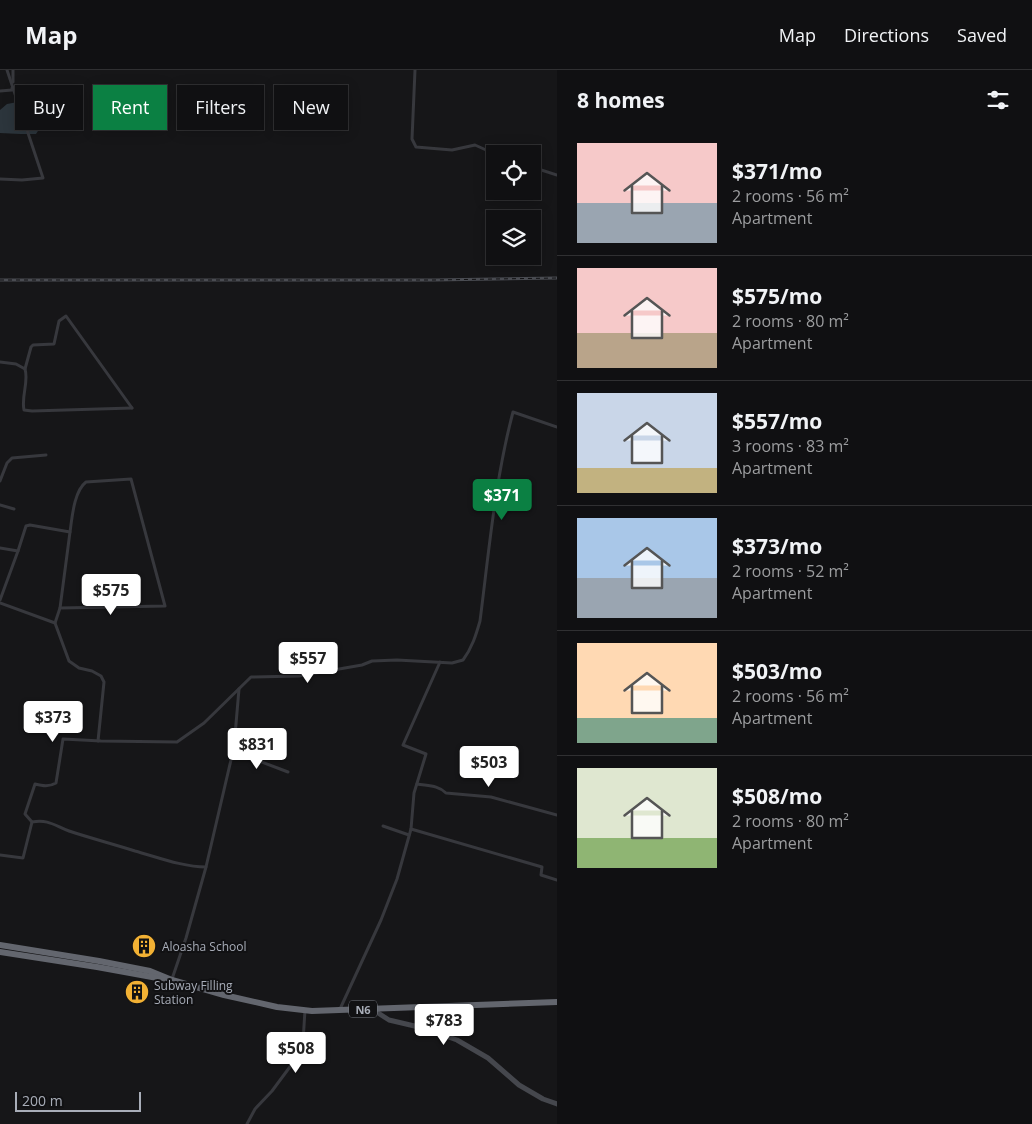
<!DOCTYPE html>
<meta charset="utf-8">
<style>
:root{--surface:#101012;--page:#19191b;--text:#f1f3f6;--muted:#9c9d9f;--line:#303032;--accent:#0b8043}
body{margin:0;font-family:"Open Sans",sans-serif;background:var(--page);color:var(--text);height:100vh;display:flex;flex-direction:column;font-size:19px;white-space:nowrap}
*{box-sizing:border-box;margin:0}
p{font-size:16px;color:var(--muted)}
.icon{flex:none;width:28px;height:28px;fill:none;stroke:currentColor;stroke-width:2;stroke-linecap:round;stroke-linejoin:round}
.map{position:relative;flex:1;overflow:hidden}
.sheet{display:flex;flex-direction:column;background:var(--surface);width:475px}
.sheet>*{flex:none}
.banner{position:absolute;left:15px;top:15px;width:466px;height:45px;display:flex;gap:10px}
.controls{position:absolute;left:486px;top:75px;display:grid;gap:10px}
.controls a{display:grid;place-items:center;width:55px;height:55px;border-radius:0px;background:var(--surface);box-shadow:0 2px 12px #0003,0 0 0 1px var(--line);font-size:25px}
.scale{position:absolute;left:15px;bottom:12px;width:126px;box-sizing:border-box;padding-left:5px;border:2px solid #a8adb8;border-top:0;font-size:14px;line-height:18px;white-space:nowrap;color:#a8adb8;-webkit-text-stroke:4px #111113;paint-order:stroke}
.price{position:absolute;translate:-50% -42px;padding:0 11px;border-radius:5px;background:#fff;color:#222;font-size:16px;line-height:32px;filter:drop-shadow(0 1px 2px #0008)}
.price::after{content:'';position:absolute;left:50%;top:30px;width:15px;height:11px;margin-left:-8px;background:inherit;clip-path:polygon(0 0,100% 0,50% 100%)}
.price.on{background:var(--accent);color:#fff}
ul{padding:0;list-style:none}
li{display:flex;align-items:center;gap:15px;height:125px;padding:0 20px}
li+li{border-top:1px solid var(--line)}
li span{display:grid;place-items:center;flex:none;width:140px;height:100px;border-radius:0px;color:#555}
li>.icon{margin-inline-start:auto}
span .icon{width:60px;height:60px;fill:#fffc;stroke-width:1}
li b{font-size:21px}
h2{display:flex;justify-content:space-between;align-items:center;height:60px;padding:0 20px;font-size:21px}
.tag{padding:0 18px;border-radius:0px;background:var(--surface);box-shadow:0 2px 12px #0003,0 0 0 1px var(--line);font-size:18px;line-height:45px}
.tag.on{background:var(--accent);color:#fff}
header{display:flex;align-items:center;gap:30px;box-sizing:border-box;height:70px;padding:0 25px;background:var(--surface);border-bottom:1px solid var(--line)}
header strong{font-size:24px}
nav{display:flex;gap:28px;margin-inline-start:auto;font-size:18px}
main{display:flex;flex:1;min-height:0}
.map>svg:first-child{display:block}
.water{fill:#2c353c}
.lines{fill:none;stroke-linecap:round;stroke-linejoin:round}
.street{stroke:#37383d;stroke-width:3}
.secondary{stroke:#45474d;stroke-width:5}
.highway{stroke:#63666e;stroke-width:6}
.rail-casing{stroke:#4a4c52;stroke-width:3}
.rail{stroke:#111113;stroke-width:1;stroke-dasharray:4;stroke-linecap:butt}
.labels{text-anchor:middle;dominant-baseline:central;stroke-width:4;stroke-linejoin:round;paint-order:stroke}
.shield{fill:#111113;stroke:#7b7e86;stroke-width:1}
.shield-label{font-size:11px;font-weight:bold;fill:#a8adb8}
.poi-label{font-size:12px;fill:#a8adb8;stroke:#111113;text-anchor:start}
</style>
<header>
<strong>Map</strong>
<nav><a>Map</a><a>Directions</a><a>Saved</a></nav>
</header>
<main>
<div class="map">
<svg width="557" height="1054" viewBox="0 0 557 1054">
<rect width="100%" height="100%" fill="#161618"/>
<path class="water" d="M23,31L30,33L37,38C39,46 42,57 36,64H20L0,63V40L7,34Z"/>
<g class="lines">
<g class="street">
<polyline points="415,0 412,69 416,77 452,80 475,75 495,84"/>
<polyline points="13,12 13,0"/>
<polyline points="0,21 12,20 12,18"/>
<polyline points="532,97 557,105"/>
<polyline points="0,109 22,110 43,108 7,0"/>
<path d="M0,292L16,294L25,299C29,312 21,326 24,340L32,341L132,338"/>
<polyline points="25,299 31,277 33,275 54,274 59,251 66,246 132,338"/>
<polyline points="0,411 7,393 12,388 46,385"/>
<polyline points="0,435 14,439"/>
<path d="M0,478L18,481L26,456L30,455L70,462C72,448 74,421 86,412L131,409L165,536L60,538L55,553L69,591L79,598L92,601L101,606L104,612L98,671"/>
<polyline points="0,530 18,481"/>
<polyline points="0,533 55,553"/>
<polyline points="60,538 70,462"/>
<polyline points="233,681 288,702"/>
<path d="M417,714C428,716 438,715 446,723L491,727L557,745"/>
<path d="M32,752L25,744L35,714C43,716 49,717 56,713L63,669L101,671L177,672L204,653L251,607L299,606L362,595L372,591L397,590L452,593L463,590C472,578 476,565 480,551C489,481 495,410 513,342L557,357"/>
<polyline points="383,756 409,765"/>
<polyline points="411,759 414,723 426,684 403,675 440,592"/>
<path d="M0,785L23,788L32,752C49,749 55,756 69,761C90,768 113,774 135,781C157,787 183,797 206,797L234,677L239,619"/>
<polyline points="172,909 186,868 206,797"/>
<polyline points="340,939 381,850 397,809 411,759 542,797 541,805 557,810"/>
<polyline points="247,1054 255,1039 272,1021 295,990 303,972 305,940"/>
</g>
<polyline class="secondary" points="372,939 389,950 423,958 457,970 488,988 519,1015 543,1029 557,1034"/>
<g class="highway">
<polyline points="0,875 99,891 150,901 172,910 224,925 277,937 312,941 557,932"/>
<polyline points="0,882 97,897 163,909"/>
</g>
<g class="rail-casing">
<polyline id="rail" points="0,210 434,210 557,208"/>
</g>
<use href="#rail" class="rail"/>
</g>
<defs>
<g id="building-disc" transform="scale(1.25)"><circle r="9.5" fill="#f2b134" stroke="#111113"/><path d="M-4-6H4V6H1V3H-1V6H-4ZM-2.5-4.3h1.7v1.8h-1.7ZM.8-4.3h1.7v1.8H.8ZM-2.5-1h1.7V.8h-1.7ZM.8-1h1.7V.8H.8Z" fill="#111"/></g>
</defs>
<g fill-rule="evenodd">
<use href="#building-disc" x="144" y="876"/>
<use href="#building-disc" x="137" y="922"/>
</g>
<g class="labels">
<rect class="shield" x="349" y="930.5" width="28" height="17" rx="4"/>
<g class="shield-label">
<text x="363" y="939">N6</text>
</g>
<g class="poi-label">
<text x="162" y="876">Aloasha School</text>
<text x="154" y="915">Subway Filling<tspan x="154" dy="14">Station</tspan></text>
</g>
</g>
</svg>
<div class="controls">
<a><svg class="icon" aria-label="locate" viewBox="0 0 24 24"><circle cx="12" cy="12" r="6"/><path d="M12 2v4M12 18v4M2 12h4M18 12h4"/></svg></a>
<a><svg class="icon" aria-label="layers" viewBox="0 0 24 24"><path d="M12 4l9 5-9 5-9-5zM3 14l9 5 9-5"/></svg></a>
</div>
<div class="scale">200 m</div>
<b class="price on" style="left:502px;top:451px">$371</b>
<b class="price" style="left:111px;top:546px">$575</b>
<b class="price" style="left:308px;top:614px">$557</b>
<b class="price" style="left:53px;top:673px">$373</b>
<b class="price" style="left:257px;top:700px">$831</b>
<b class="price" style="left:489px;top:718px">$503</b>
<b class="price" style="left:444px;top:976px">$783</b>
<b class="price" style="left:296px;top:1004px">$508</b>
<div class="banner">
<a class="tag">Buy</a>
<a class="tag on">Rent</a>
<a class="tag">Filters</a>
<a class="tag">New</a>
</div>
</div>
<section class="sheet">
<h2>8 homes<svg class="icon" aria-label="filters" viewBox="0 0 24 24"><path d="M4 7h16M4 17h16"/><circle cx="9" cy="7" r="2"/><circle cx="15" cy="17" r="2"/></svg></h2>
<ul>
<li><span style="background:linear-gradient(#f6c9c9 60%,#9aa5b1 0)"><svg class="icon" aria-label="home" viewBox="0 0 24 24"><path d="M3 11l9-7 9 7M6 9v11h12V9"/></svg></span><div><b>$371/mo</b><p>2 rooms · 56 m²</p><p>Apartment</p></div></li>
<li><span style="background:linear-gradient(#f6c9c9 65%,#b9a48a 0)"><svg class="icon" aria-label="home" viewBox="0 0 24 24"><path d="M3 11l9-7 9 7M6 9v11h12V9"/></svg></span><div><b>$575/mo</b><p>2 rooms · 80 m²</p><p>Apartment</p></div></li>
<li><span style="background:linear-gradient(#c9d6e8 75%,#c2b280 0)"><svg class="icon" aria-label="home" viewBox="0 0 24 24"><path d="M3 11l9-7 9 7M6 9v11h12V9"/></svg></span><div><b>$557/mo</b><p>3 rooms · 83 m²</p><p>Apartment</p></div></li>
<li><span style="background:linear-gradient(#a9c7e8 60%,#9aa5b1 0)"><svg class="icon" aria-label="home" viewBox="0 0 24 24"><path d="M3 11l9-7 9 7M6 9v11h12V9"/></svg></span><div><b>$373/mo</b><p>2 rooms · 52 m²</p><p>Apartment</p></div></li>
<li><span style="background:linear-gradient(#ffd9b3 75%,#7fa58c 0)"><svg class="icon" aria-label="home" viewBox="0 0 24 24"><path d="M3 11l9-7 9 7M6 9v11h12V9"/></svg></span><div><b>$503/mo</b><p>2 rooms · 56 m²</p><p>Apartment</p></div></li>
<li><span style="background:linear-gradient(#dfe7d0 70%,#8fb573 0)"><svg class="icon" aria-label="home" viewBox="0 0 24 24"><path d="M3 11l9-7 9 7M6 9v11h12V9"/></svg></span><div><b>$508/mo</b><p>2 rooms · 80 m²</p><p>Apartment</p></div></li>
</ul>
</section>
</main>
